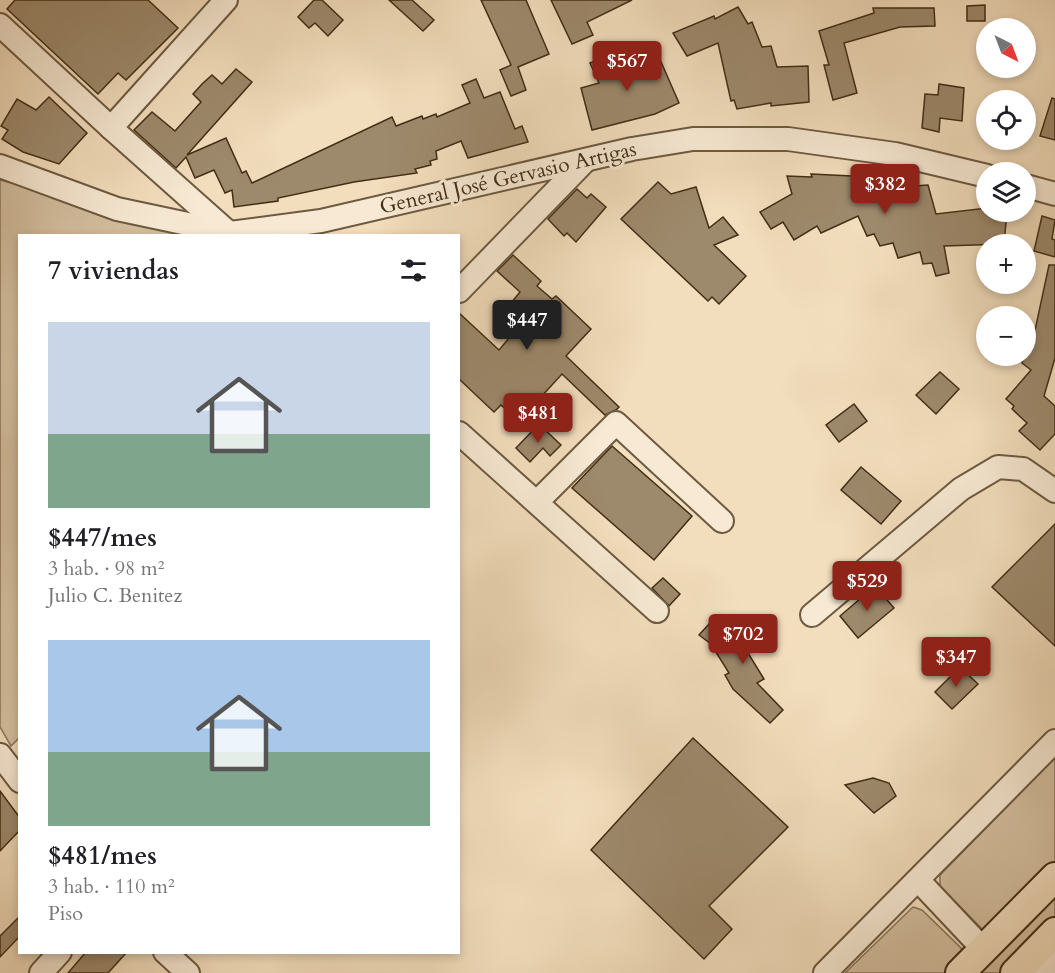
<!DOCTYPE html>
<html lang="es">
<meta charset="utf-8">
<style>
:root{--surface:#fff;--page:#f6f6f6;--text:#202124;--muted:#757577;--accent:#8f2418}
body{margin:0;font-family:Cardo,serif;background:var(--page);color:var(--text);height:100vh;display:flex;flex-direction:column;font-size:22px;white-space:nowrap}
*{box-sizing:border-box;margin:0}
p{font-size:20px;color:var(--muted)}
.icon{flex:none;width:33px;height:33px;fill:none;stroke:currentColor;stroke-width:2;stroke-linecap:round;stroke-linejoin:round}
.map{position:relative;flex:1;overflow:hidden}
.side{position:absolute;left:18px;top:234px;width:442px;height:720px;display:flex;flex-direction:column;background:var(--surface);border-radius:0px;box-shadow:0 3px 9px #0003}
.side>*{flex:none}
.needle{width:39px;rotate:138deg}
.controls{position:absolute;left:976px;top:18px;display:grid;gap:12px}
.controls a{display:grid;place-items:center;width:60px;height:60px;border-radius:50%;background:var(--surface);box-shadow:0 3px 9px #0003;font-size:30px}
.price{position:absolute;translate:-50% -51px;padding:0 14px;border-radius:6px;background:var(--accent);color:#fff;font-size:20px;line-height:39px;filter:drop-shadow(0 2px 3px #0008)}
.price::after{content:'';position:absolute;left:50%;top:36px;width:18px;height:14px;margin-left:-9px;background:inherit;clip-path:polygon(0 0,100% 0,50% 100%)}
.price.active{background:#222;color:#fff}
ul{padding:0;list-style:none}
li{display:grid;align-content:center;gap:12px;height:318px;padding:0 30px}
li span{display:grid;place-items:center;height:186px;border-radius:0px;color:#555}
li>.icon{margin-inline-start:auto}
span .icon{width:108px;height:108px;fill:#fffc;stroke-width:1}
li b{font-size:26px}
h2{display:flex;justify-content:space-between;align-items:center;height:72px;padding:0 30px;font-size:26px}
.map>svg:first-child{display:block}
.green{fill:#d4bfa0;stroke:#8a765b;stroke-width:1.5}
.building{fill:#9d896c;stroke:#412e16;stroke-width:1.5}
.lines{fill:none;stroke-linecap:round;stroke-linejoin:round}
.minor-casing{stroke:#6d5a40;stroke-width:26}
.major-casing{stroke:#412e16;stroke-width:32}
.minor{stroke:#f7e9d3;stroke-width:22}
.major{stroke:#f2ddbc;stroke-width:28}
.labels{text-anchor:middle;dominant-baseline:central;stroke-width:6;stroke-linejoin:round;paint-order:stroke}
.street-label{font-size:21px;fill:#412e16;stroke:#f7e9d3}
</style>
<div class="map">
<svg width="1055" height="973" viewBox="0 0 1055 973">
<rect width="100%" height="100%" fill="#f2ddbc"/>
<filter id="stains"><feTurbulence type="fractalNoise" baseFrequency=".00333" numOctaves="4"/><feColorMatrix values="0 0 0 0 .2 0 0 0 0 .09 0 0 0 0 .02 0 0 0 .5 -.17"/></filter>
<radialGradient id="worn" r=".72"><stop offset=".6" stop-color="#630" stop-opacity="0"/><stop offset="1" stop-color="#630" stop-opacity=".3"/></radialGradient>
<g class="green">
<polygon points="0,180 201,235 20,236 20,737 11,746 0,727"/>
<polygon points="1055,758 1055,865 987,931 982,929 940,886 940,875"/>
<polygon points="1055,887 1055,916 999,973 970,973"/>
<polygon points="913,907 922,910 961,948 962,952 947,973 845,973"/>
</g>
<g class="building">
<polygon points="15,0 148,0 178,28 126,80 118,73 98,94 7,9"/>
<polygon points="314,0 322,0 343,20 328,36 315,23 309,28 298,17"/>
<polygon points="389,0 412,0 434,20 423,31"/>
<polygon points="481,0 526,0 549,54 518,67 526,90 511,96 500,70 511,65"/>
<polygon points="551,0 632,0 587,22 593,35 572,44"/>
<polygon points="985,5 985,21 967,21 967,6"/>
<polygon points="738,7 748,24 752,22 762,47 771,46 777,67 808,66 809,102 771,106 771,103 737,109 734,100 731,101 718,43 687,56 673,33 714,16 715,19"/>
<polygon points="873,8 934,8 935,26 900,27 844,43 857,93 833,100 824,65 829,65 819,31 874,13"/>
<polygon points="612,55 617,70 633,66 649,56 652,60 658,55 679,103 655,114 592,130 581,88 599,83 590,63"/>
<polygon points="236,69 252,82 187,155 226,138 242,173 246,171 252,183 392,117 396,126 422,116 423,119 436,114 437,117 470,103 462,85 476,79 484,98 500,92 515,129 522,126 528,142 468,158 461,141 436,151 437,159 430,161 431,165 415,169 417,173 354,182 278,198 278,201 234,207 232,190 225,193 214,170 195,178 186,157 176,168 134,130 152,112 175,131 201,102 193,94 202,84 212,75 222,84"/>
<polygon points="939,84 964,88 962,121 940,118 939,132 922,128 925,94 938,95"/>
<polygon points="49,97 87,133 59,164 23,152 2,139 8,130 1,126 17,99 36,110"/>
<polygon points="1052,98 1055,99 1055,140 1040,136"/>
<polygon points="811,174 913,179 914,186 928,185 936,214 987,208 987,212 1007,212 1004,244 944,246 949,273 936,276 932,263 923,264 920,252 898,258 893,243 880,246 874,234 867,236 858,216 821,233 817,226 794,240 783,222 771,229 760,212 792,194 787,176 812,177"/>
<polygon points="658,182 671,194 696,187 709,228 723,217 738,235 714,245 746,276 719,304 712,297 708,301 621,219"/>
<polygon points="577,189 587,198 591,194 606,207 576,242 567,233 564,236 548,219"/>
<polygon points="1042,216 1055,220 1052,239 1055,240 1055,257 1034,251"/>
<polygon points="513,255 541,281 537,286 552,299 556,296 591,329 566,356 619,407 616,410 605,415 562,374 519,421 501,405 494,412 459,379 459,313 499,350 526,318 511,303 520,292 497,271"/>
<polygon points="1049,265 1055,265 1055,358 1044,396 1055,406 1055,434 1040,450 1019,431 1027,423 1012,409 1014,406 1006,399 1031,370 1022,363 1030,333 1034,335"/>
<polygon points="940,372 959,389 936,414 916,395"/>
<polygon points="854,404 867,421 839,442 826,425"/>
<polygon points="539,424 561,445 550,456 543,448 530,462 516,448"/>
<polygon points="612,446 692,516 654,560 572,488"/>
<polygon points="861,467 901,501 881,524 841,490"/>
<polygon points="1055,524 1055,646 992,587"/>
<polygon points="663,578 680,594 669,606 652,588"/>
<polygon points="875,586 894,608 858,638 840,616"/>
<polygon points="757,616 766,631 743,645 764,679 757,683 783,710 770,723 733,689 725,675 729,673 711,644 699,635 710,623 724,634"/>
<polygon points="960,667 978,684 952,709 935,692"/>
<polygon points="693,738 788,827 709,906 732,929 704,959 591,850"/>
<polygon points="873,778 889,783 896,796 874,813 845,785"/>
<polygon points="0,791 20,818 20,830 0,851"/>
<polygon points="20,916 20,936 0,957 0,936"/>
<polygon points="86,952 127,952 108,973 68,973"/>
</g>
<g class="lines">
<g class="minor-casing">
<g id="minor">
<polyline points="0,25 111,128 229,233"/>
<polyline points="111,128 226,0"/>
<polyline points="0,166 117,209 230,233 321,221 632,149 693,139 788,139 895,154 987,176"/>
<polyline points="1026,186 1055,194"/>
<polyline points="459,291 584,162"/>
<polyline points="459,433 657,611"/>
<polyline points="538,501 616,423 722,521"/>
<polyline points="812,615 961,489 998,467 1023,469 1055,491"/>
<polyline points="0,755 20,781"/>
<polyline points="919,881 984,950"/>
<polyline points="165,952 188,973"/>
<polyline points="41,973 60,952"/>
<polyline points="825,973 1055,741"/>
<polyline points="1043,973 1055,961"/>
</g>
</g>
<g class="major-casing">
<g id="major">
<polyline points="960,973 1055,877"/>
<polyline points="1015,973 1055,932"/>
</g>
</g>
<use href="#minor" class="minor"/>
<use href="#major" class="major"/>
</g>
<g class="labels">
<g class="street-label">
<text transform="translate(508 178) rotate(-13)">General José Gervasio Artigas</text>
</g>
</g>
<rect width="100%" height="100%" filter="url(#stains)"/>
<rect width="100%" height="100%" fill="url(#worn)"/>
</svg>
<div class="controls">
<a><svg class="needle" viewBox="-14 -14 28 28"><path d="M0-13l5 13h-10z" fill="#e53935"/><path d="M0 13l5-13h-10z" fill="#757577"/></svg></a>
<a><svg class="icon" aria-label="locate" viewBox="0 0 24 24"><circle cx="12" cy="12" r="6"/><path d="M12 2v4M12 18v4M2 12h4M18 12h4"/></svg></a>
<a><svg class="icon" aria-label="layers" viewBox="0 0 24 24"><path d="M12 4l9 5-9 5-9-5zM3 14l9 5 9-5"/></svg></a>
<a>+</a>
<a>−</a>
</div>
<b class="price" style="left:627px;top:92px">$567</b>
<b class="price" style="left:885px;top:215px">$382</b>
<b class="price active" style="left:527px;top:351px">$447</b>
<b class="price" style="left:538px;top:444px">$481</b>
<b class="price" style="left:867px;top:612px">$529</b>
<b class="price" style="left:743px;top:665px">$702</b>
<b class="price" style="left:956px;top:688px">$347</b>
<section class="side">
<h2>7 viviendas<svg class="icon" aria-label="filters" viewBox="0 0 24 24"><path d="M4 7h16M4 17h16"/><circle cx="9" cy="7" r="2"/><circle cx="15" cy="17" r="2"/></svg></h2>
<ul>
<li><span style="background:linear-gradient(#c9d6e8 60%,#7fa58c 0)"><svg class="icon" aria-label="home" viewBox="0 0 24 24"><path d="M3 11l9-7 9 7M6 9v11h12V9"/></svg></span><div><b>$447/mes</b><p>3 hab. · 98 m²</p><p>Julio C. Benitez</p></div></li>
<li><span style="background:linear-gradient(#a9c7e8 60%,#7fa58c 0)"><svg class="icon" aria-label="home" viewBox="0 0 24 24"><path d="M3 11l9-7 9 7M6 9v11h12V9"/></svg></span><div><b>$481/mes</b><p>3 hab. · 110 m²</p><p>Piso</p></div></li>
</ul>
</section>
</div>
